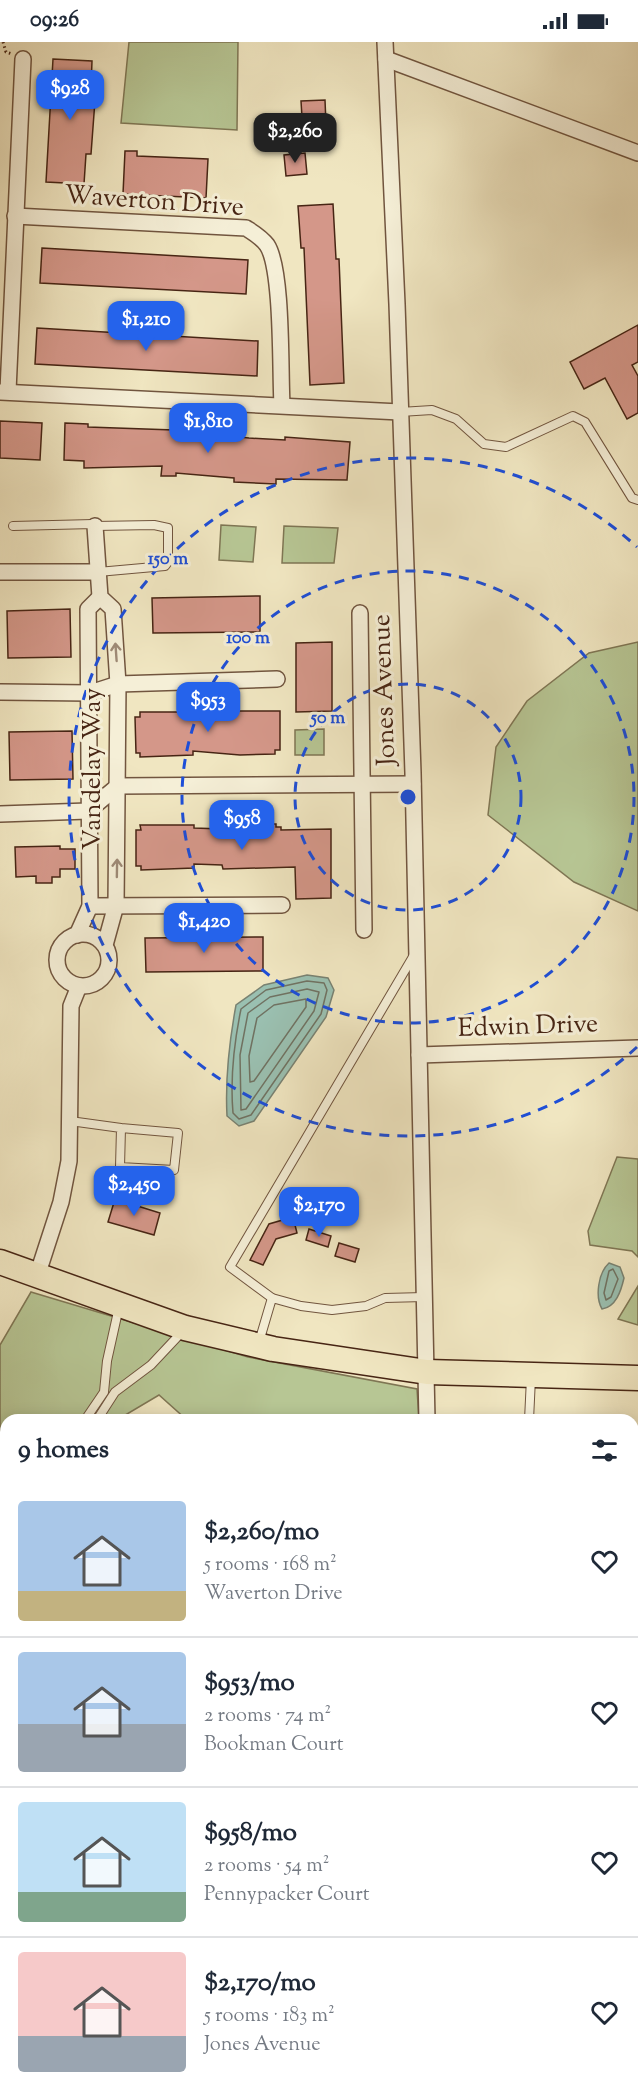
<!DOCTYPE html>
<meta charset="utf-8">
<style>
:root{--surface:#fff;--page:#f2f2f3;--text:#1f2937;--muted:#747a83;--line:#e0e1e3;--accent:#2563eb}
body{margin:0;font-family:"Sorts Mill Goudy",serif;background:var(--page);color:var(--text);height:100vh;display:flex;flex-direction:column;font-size:22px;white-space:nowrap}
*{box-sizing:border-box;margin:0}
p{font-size:20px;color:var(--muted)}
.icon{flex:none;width:33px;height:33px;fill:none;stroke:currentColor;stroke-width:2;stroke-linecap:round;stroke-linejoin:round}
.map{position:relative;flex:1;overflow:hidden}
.side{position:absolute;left:0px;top:1372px;width:639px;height:686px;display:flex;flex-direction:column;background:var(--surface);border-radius:18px 18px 0 0;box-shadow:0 3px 15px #0003}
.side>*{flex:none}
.price{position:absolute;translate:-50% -51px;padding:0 14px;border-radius:12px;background:var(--accent);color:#fff;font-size:20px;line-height:39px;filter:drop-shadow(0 2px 3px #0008)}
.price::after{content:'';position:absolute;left:50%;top:36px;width:18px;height:14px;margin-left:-9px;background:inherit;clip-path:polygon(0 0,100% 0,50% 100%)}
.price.on{background:#222;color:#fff}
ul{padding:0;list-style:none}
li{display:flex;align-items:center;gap:18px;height:150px;padding:0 18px}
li+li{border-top:2px solid var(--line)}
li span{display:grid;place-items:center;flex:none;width:168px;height:120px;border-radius:6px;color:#555}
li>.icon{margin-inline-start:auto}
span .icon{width:72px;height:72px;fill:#fffc;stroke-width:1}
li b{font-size:26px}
h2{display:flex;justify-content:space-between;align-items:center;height:72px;padding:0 18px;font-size:26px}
.status{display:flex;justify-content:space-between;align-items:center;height:42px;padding:0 30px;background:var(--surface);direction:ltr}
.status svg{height:16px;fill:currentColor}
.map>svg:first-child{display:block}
.green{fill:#b7c694;stroke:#7f7654;stroke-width:1.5}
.water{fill:#9ac0b1;stroke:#798272;stroke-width:1.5}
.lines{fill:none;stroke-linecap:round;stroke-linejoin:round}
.shore{stroke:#707262;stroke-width:1.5}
.building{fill:#d49789;stroke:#472514;stroke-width:1.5}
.lane-casing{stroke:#71553f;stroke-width:10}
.street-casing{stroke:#71553f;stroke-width:18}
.primary-casing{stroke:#472514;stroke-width:27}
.path{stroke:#472514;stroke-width:3;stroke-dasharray:1.5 3;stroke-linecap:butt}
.lane{stroke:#f5efd7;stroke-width:8}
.street{stroke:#f5efd7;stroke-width:15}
.primary{stroke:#f0e6c1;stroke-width:24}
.rail-casing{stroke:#472514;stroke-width:7}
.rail{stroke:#f5efd7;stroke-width:4.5;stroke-dasharray:14;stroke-linecap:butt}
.oneway{stroke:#9e8a76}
.ring{fill:none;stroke:#1d4ed8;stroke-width:3;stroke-dasharray:10 8}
.labels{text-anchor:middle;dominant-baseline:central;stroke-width:6;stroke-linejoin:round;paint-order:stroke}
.street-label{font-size:26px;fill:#472514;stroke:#f5efd7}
.centre{fill:#1d4ed8;stroke:#f5efd7;stroke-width:3}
.ring-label{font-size:18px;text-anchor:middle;font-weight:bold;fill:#1d4ed8;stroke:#f5efd7;stroke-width:6;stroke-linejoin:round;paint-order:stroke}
</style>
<div class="status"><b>09:26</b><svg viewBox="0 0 49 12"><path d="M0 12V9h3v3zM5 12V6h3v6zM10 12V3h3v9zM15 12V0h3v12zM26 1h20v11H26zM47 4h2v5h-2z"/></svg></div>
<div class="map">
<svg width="638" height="2057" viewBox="0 0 638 2057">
<rect width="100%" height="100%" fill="#f0e6c1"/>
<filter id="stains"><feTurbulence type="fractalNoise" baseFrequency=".00333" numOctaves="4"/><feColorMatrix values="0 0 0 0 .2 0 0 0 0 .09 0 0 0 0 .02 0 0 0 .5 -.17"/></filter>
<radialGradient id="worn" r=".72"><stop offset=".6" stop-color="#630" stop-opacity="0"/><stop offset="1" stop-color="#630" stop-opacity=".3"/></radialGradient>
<g class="green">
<polygon points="129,0 238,0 237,88 121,81"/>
<polygon points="221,483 256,485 253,520 219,518"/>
<polygon points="284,484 338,486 334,521 282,521"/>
<polygon points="638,600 638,869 574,840 488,773 496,705 527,659 589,611"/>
<polygon points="324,687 324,713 295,713 295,688"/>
<polygon points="617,1115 638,1117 638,1215 632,1209 590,1203 588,1189"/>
<polygon points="638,1244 638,1283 618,1277"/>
<polygon points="31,1250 248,1315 417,1347 419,1378 187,1378 159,1353 117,1378 6,1378 6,1517 0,1534 0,1303"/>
<polygon points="178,2052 299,2052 296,2057 174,2057"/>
</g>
<g class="water">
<path d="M307,933L328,936L334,948L326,975L254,1079L239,1084L227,1074C225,1036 229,1001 236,963L264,943Z"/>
<path d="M609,1221L620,1225L624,1236C621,1249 616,1265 602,1267C595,1255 598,1231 609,1221Z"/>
</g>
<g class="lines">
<g class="shore">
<path d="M307,939L324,941L327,948L321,972L251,1073L239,1077L233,1071C230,1036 234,1001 241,967L266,948Z"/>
<polygon points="307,947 319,950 314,969 246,1067 241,1068 240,1013 248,971 270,955"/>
<polygon points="306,957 306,965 254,1039 250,1040 249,1014 257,976 274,963"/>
<polygon points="613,1227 618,1237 611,1255 606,1258 604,1251 609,1229"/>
</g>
</g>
<g class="building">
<polygon points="53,17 92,19 91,45 96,45 91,112 86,112 84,142 46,140"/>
<polygon points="325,58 327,107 304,108 301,59"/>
<polygon points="125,109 137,109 137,114 208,117 206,156 123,152"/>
<polygon points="305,111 307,132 286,134 284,113"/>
<polygon points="333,162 336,217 339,217 344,341 310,343 304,206 301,206 298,164"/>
<polygon points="42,206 248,218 246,252 40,241"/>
<polygon points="638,283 638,320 632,323 638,334 638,371 627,377 605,336 584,347 570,320"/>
<polygon points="37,286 258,299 257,334 35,322"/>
<polygon points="0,379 42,381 40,418 0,416"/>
<polygon points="65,381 88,382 88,385 231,390 230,394 249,396 285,398 285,395 350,400 347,438 276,437 276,442 234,440 234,436 176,431 176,434 161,434 162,424 84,426 84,419 64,418"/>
<polygon points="260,554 260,590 153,591 152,556"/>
<polygon points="70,567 71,615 8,616 7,569"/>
<polygon points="332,600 332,669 296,670 296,601"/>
<polygon points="222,669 280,669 280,708 275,708 275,712 240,713 193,709 193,713 140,715 140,711 136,711 135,675 140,675 140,670 193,670 193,673 199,675 222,674"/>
<polygon points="72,689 73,737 10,738 9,690"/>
<polygon points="222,782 276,782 276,785 281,785 281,788 331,787 331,856 296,857 295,825 223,827 222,823 194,822 194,826 141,828 141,824 136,824 136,788 141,788 140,783 194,783 194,786 222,787"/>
<polygon points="60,804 60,807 75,807 75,827 60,827 60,835 52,835 52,841 36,841 36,834 16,835 15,805"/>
<polygon points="263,895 263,929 146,930 145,896"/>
<polygon points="115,1157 160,1171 154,1193 108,1180"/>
<polygon points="293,1175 297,1191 276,1197 263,1223 250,1218 269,1182"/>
<polygon points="309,1187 331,1194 328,1205 306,1198"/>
<polygon points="339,1201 359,1207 355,1220 335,1214"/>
</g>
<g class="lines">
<g class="lane-casing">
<g id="lane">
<polyline points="400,370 432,368 456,377 484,402 506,405 573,374 585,380 632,456 638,458"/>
<polyline points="13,484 93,482 95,484 154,483 168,486 168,520 165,524 98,530"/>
<polyline points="70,1079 121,1086 120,1125 174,1128 178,1091 121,1086"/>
<polyline points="272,1256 230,1225 414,913"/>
<polyline points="259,1300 272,1256 301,1264 332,1268 366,1264 385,1256 424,1255"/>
<polyline points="85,1378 104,1350 107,1319 119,1265"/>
<polyline points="97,1378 115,1350 151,1323 182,1290"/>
<polyline points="529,1378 531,1336"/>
<polyline points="0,1489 6,1483"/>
<polyline points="169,2052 171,2057"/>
</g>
</g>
<g class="street-casing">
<g id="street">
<polyline points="385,0 397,262 413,731 427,1378"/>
<polyline points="386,17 638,111"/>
<path d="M15,174L246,186C254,191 261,195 267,203C283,227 280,330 282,363"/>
<polyline points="8,349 23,17"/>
<polyline points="0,350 400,370"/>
<polyline points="95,484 100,555 113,567 118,642 116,863 105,903"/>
<polyline points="0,530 98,530"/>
<polyline points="360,571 364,888"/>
<polyline points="0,650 90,651 118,642 277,637"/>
<polyline points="0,772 88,769 118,744 413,742"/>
<polyline points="90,864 282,863"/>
<circle cx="83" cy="918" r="26"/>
<polyline points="77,893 90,864 88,567 100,555"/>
<polyline points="419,1013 638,1006"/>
<polyline points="37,1234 61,1160 69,1119 71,964 79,944"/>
<polyline points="149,2057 154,2052"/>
</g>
</g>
<g class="primary-casing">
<polyline id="primary" points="0,1220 185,1286 273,1307 427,1330 638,1336"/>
</g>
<polyline class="path" points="3,0 6,10 12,12"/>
<use href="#lane" class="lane"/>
<use href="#street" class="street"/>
<use href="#primary" class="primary"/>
<g class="rail-casing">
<g id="rail">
<polyline points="633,1494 638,1484"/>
<polyline points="335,2057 338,2052"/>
</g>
</g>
<use href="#rail" class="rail"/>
</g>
<defs><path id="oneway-shaft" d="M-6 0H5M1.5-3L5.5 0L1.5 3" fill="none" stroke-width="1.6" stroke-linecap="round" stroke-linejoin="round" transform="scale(1.5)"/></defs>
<g class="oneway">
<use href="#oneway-shaft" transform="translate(116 610) rotate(-94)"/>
<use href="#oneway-shaft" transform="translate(117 826) rotate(-89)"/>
</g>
<g class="ring">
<circle cx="408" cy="755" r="113"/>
<circle cx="408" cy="755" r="226"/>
<path d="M637 1005A339 339 0 1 1 637 505"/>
</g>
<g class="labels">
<g class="street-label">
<text transform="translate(154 160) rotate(4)">Waverton Drive</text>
<text transform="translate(385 648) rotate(-92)">Jones Avenue</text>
<text transform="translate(93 727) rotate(-90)">Vandelay Way</text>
<text transform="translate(528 985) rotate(-2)">Edwin Drive</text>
</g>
</g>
<circle cx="408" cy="755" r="9" class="centre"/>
<g class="ring-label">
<text x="168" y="522">150 m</text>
<text x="248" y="601">100 m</text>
<text x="328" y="681">50 m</text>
</g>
<rect width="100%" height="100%" filter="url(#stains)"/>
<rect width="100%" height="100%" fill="url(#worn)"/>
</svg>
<b class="price" style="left:70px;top:79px">$928</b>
<b class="price on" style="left:295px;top:122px">$2,260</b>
<b class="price" style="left:146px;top:310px">$1,210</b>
<b class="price" style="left:208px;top:412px">$1,810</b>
<b class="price" style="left:208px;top:691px">$953</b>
<b class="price" style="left:242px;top:809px">$958</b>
<b class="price" style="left:204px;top:912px">$1,420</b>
<b class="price" style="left:134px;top:1175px">$2,450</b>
<b class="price" style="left:319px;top:1196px">$2,170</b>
<section class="side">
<h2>9 homes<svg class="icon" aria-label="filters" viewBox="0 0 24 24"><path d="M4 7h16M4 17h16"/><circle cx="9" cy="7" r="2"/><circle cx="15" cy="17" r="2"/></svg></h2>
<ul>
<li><span style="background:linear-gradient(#a9c7e8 75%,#c2b280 0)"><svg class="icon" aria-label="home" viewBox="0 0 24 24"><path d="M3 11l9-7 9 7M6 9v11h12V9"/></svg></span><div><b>$2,260/mo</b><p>5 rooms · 168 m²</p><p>Waverton Drive</p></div><svg class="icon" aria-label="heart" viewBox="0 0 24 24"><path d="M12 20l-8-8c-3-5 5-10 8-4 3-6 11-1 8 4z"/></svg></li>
<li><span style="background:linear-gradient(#a9c7e8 60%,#9aa5b1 0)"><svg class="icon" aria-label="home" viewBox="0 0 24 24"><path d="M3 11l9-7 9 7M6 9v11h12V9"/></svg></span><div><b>$953/mo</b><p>2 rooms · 74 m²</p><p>Bookman Court</p></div><svg class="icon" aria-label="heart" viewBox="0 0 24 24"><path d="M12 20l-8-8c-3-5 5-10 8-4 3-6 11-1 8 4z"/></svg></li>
<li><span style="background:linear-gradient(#bfe0f5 75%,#7fa58c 0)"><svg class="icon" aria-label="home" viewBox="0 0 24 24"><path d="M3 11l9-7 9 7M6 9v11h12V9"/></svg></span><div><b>$958/mo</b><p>2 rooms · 54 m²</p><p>Pennypacker Court</p></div><svg class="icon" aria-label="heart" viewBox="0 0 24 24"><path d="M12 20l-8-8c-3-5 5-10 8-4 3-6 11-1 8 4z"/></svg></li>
<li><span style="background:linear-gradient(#f6c9c9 70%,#9aa5b1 0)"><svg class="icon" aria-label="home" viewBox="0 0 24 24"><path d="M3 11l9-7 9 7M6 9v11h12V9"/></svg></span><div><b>$2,170/mo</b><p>5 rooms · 183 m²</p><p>Jones Avenue</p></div><svg class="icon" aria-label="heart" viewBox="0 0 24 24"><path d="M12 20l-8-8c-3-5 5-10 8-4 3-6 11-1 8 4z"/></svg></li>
</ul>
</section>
</div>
